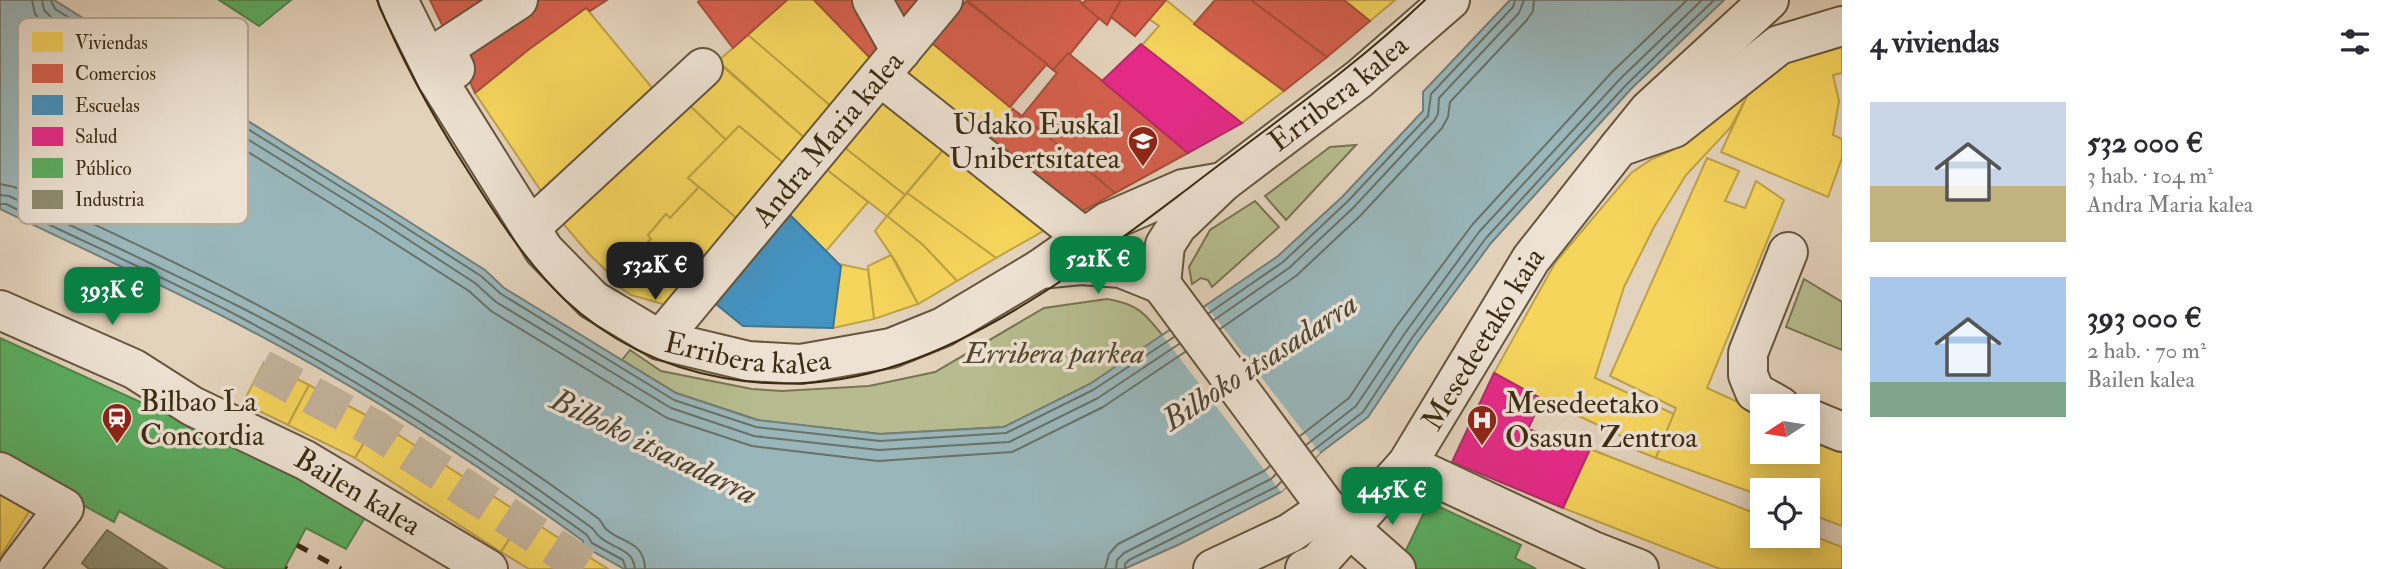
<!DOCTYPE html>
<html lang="es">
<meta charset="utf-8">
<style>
:root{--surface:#fff;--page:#f7f7f7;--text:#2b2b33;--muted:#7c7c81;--accent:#0b8043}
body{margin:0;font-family:"IM FELL Double Pica",serif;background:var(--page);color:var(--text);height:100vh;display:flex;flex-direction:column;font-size:26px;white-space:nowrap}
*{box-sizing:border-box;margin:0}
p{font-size:23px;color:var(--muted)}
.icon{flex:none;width:38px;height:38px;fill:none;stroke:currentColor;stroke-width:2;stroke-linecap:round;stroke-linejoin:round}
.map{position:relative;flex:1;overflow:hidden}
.details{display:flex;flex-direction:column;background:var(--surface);width:560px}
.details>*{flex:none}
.needle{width:46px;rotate:258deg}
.fabs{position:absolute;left:1750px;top:394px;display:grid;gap:14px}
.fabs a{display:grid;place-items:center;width:70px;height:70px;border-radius:0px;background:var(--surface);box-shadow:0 4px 18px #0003;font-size:35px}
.price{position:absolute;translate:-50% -60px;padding:0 16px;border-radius:14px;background:var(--accent);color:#fff;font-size:23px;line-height:46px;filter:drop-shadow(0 2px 4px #0008)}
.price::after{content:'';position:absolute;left:50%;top:42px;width:21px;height:16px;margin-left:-10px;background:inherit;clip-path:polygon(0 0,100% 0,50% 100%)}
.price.selected{background:#222;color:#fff}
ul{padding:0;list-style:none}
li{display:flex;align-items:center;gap:21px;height:175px;padding:0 28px}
li span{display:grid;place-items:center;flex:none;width:196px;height:140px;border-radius:0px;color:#555}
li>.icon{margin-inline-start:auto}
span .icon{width:84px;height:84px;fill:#fffc;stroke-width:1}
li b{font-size:30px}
h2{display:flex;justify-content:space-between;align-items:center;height:84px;padding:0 28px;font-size:30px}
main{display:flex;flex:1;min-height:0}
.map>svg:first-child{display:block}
.green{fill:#b6bc8f;stroke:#797452;stroke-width:2}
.water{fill:#99b6ba;stroke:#747f78;stroke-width:2}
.pier{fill:#e4d3bc}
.homes{fill:#f6d55c;stroke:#bea246;stroke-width:2}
.shops{fill:#d6604d;stroke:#a8503c;stroke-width:2}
.schools{fill:#4393c3;stroke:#41748e;stroke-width:2}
.health{fill:#e7298a;stroke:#b42a67;stroke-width:2}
.public{fill:#5aae61;stroke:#51874a;stroke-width:2}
.industry{fill:#8c8c6e;stroke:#746f53;stroke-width:2}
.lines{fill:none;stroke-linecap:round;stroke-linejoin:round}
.shore{stroke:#6a7167;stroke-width:2}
.minor-tunnel{stroke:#c2b29a;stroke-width:38;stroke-dasharray:38 19;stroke-linecap:butt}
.minor-casing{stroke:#66563e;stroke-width:42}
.minor{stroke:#ede2d3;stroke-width:38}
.tram{stroke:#3c2c14;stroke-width:2}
.rail{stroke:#3c2c14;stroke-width:5;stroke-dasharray:12 12;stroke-linecap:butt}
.labels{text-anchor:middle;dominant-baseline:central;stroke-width:7;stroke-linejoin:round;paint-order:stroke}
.street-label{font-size:30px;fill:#3c2c14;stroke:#ede2d3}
.poi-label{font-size:30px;fill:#3c2c14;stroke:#ede2d3;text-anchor:start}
.park-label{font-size:30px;font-style:italic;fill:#54492d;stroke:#ede2d3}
.water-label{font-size:32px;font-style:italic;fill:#4f4835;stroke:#ede2d3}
.key{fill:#ede2d3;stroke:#b8ab9a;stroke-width:2}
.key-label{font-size:19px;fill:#3c2c14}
</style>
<main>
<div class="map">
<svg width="1842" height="569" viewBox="0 0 1842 569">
<rect width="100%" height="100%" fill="#e4d3bc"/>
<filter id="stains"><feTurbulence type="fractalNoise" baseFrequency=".00286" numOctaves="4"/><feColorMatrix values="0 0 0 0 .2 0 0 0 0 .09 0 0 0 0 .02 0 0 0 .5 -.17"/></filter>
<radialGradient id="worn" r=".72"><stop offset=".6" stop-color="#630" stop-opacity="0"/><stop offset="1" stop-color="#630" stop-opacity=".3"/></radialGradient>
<g class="green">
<polygon points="1356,145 1286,220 1265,196 1330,147"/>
<polygon points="1255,201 1279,227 1212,287 1208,280 1201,278 1192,284 1189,267 1210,230"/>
<polygon points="1804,279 1842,302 1842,350 1786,327"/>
<path d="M1107,299C1137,304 1144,312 1163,336L1090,384L1004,427L880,434L761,421L676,393L622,360L630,350L661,371L752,389L782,391L869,386L935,372L1044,308Z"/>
</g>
<path class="water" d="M0,0H54L389,209L485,270L504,288L676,393L757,420L880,434L1004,427L1090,384L1278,256L1342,197L1423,111V92L1510,0H1724L1631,89L1491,243L1418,342L1368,417L1320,453L1281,492L1180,544L1124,569H624L582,545L583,541C472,460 356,385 234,322C157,282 78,247 0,209Z"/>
<polygon class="pier" points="1207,307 1320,453 1281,492 1163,336"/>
<g class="homes">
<polygon points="787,0 814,0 874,62 834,109 748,35"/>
<polygon points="1166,0 1230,52 1284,91 1242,123 1142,45 1159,26 1149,19"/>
<polygon points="1344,0 1395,0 1370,21"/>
<polygon points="586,8 658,95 545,197 475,93 528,50"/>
<polygon points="748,35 834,109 808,141 718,61"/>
<polygon points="1842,42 1842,73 1833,75 1839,101 1833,135 1842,139 1842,158 1828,197 1721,152 1748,94 1742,84 1778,59"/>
<polygon points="932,43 1013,109 985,143 902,80"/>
<polygon points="721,65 808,141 787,166 739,126 726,140 687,103"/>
<polygon points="1742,84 1748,94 1731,127 1686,175 1654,227 1624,287 1595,378 1674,414 1656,458 1623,445 1626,438 1542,399 1494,373 1555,263 1631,173 1652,159 1671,151"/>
<polygon points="888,97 949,143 905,195 845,148"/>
<polygon points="687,103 726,140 688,178 699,187 670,218 666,214 648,235 651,239 614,278 589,254 560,220"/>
<polygon points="739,126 787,166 740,221 688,178"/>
<polygon points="949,143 1045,230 996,258 907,193"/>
<polygon points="845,148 905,195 887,216 827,170"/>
<polygon points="1707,158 1739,171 1725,201 1745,208 1756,181 1784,200 1707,388 1762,413 1762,452 1808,452 1808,434 1842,449 1842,526 1808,513 1808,490 1762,490 1762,496 1656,458 1676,408 1610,376"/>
<polygon points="827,170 868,202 826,251 790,215"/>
<polygon points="699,187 740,221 670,306 631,295 611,281 651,239 648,235 666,214 670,218"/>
<polygon points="907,193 996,258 957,281 923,245 887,216"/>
<polygon points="887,216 923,245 957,281 918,304 896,262 875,231"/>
<polygon points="891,255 918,304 874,319 868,266"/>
<polygon points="839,264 868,270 874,319 833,328"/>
<polygon points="264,362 309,385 288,425 243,403"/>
<polygon points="309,385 377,421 355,458 288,425"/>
<polygon points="377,421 524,516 501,552 355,458"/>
<polygon points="1590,449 1762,516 1762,536 1808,534 1842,547 1842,569 1720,569 1563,508"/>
<polygon points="0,489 32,507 0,557"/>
<polygon points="524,516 608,569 529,569 501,552"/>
</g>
<g class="shops">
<polygon points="430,0 502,0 447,35"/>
<polygon points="533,0 607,0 590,11 586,8 528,50 475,93 456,51"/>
<polygon points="700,0 787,0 733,48 698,2"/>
<polygon points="814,0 864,0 887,40 874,62"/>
<polygon points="889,0 925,0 905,25"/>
<polygon points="967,0 1079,0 1099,18 1070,54 1053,70"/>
<polygon points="1086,0 1121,0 1107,25 1082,4"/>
<polygon points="1121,0 1166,0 1135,36 1111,17"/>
<polygon points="1215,0 1251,0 1327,57 1284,91 1194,24"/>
<polygon points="1251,0 1344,0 1370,21 1327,57"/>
<polygon points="966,1 1047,64 1010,107 932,43"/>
<polygon points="1068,53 1126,100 1188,153 1115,193 1022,116 1057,73 1053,70"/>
<polygon points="1013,109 1046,135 1115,193 1079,213 985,143"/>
</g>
<polygon class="schools" points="790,215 841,266 833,328 743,326 716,304"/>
<g class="health">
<polygon points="1141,44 1142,45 1242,123 1188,153 1102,81"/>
<polygon points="1494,373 1542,399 1528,429 1590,449 1563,508 1452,462"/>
</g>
<g class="public">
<polygon points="219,0 291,0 259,26"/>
<polygon points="0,338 274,463 370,509 346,549 306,528 284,569 226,569 119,511 114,522 0,460"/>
<polygon points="1429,502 1521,545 1515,558 1536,569 1407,569 1399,565"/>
</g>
<polygon class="industry" points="107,530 167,569 89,569 82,563"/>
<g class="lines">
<g class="shore">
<polyline points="32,0 35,14 44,25 375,231 469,291 491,311 667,418 752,446 878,461 1012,452 1103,407 1185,352"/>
<polyline points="42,0 44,10 51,17 381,222 475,283 496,302 671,408 754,436 879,450 1009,442 1098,398 1179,344"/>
<polyline points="51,0 55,9 386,215 481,276 501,294 674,400 756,427 880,441 1006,433 1093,390 1174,337"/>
<path d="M0,184L14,187C92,224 172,259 248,300C370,364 488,438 599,519C602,522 603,526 606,529C622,544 644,540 645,569"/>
<path d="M0,195L9,196C86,233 164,269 240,307C363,369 481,447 592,528C595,531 597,535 600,537C613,549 633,548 635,569"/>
<path d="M0,204H6C84,242 164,277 240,317C361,382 476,455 587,535L592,543L623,560L626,569"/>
<polyline points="1209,313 1283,262 1347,202 1428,116 1431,94 1513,7 1515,0"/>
<polyline points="1214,320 1289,268 1353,208 1434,121 1438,114 1439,98 1519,13 1524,0"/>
<polyline points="1220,329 1296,276 1360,216 1442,128 1448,117 1450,102 1527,20 1533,11 1534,0"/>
<polyline points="1300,436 1349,398 1396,327 1472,225 1612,72 1687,0"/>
<polyline points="1306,445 1356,406 1405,333 1479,232 1620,79 1702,0"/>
<polyline points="1311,452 1363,412 1412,338 1486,238 1626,85 1714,0"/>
<polyline points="1105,569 1109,554 1118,544 1264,471 1270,466"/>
<polyline points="1116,569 1117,560 1124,553 1271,479 1276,474"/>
<polyline points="1125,569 1125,564 1129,560 1276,487 1281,482"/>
</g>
<polyline class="minor-tunnel" points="261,368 373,428 588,569"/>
<g class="minor-casing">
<g id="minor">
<path id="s1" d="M398,0L437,79L544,250L593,300L660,340L748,361L801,364L891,348L943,327L1040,269L1107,222L1183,189L1223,182"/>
<polyline points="872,0 901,51"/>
<polyline points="880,76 1086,239"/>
<polyline points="437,79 455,69 445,48 518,0"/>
<polyline points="1619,147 1649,110 1769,0"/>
<polyline points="531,227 703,68"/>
<polyline points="1040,269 1081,265 1121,268 1161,284"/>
<path id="s2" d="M1161,284L1165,245L1177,226L1223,182L1359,79L1450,0"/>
<polyline points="1161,284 1327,508 1396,569"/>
<path id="s3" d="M0,310L134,369L192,406L305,460L488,569"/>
<path id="s4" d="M660,340L943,0"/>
<polyline points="1780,406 1755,392 1748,375 1748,353 1788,252"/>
<polyline points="1808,418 1842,432"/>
<polyline points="1407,464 1593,551 1639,569"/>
<polyline points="0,472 64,508 18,569"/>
<polyline points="1213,569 1290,533 1327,508"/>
<path id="s5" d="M1305,569L1318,563L1407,464L1531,259L1619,147L1674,128L1779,45L1842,26"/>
</g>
</g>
<use href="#minor" class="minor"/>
<path class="tram" d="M377,0C401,59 432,115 466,168C495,214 525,261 564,299C655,384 786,403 901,364C1005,329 1104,252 1190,187C1269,126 1353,69 1425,0"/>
<g class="rail">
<polyline points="297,545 341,569"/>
<polyline points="285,568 287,569"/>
</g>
</g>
<defs>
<g id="university-pin" transform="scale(1.575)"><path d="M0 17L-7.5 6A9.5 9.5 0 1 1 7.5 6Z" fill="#8f2418" stroke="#ede2d3"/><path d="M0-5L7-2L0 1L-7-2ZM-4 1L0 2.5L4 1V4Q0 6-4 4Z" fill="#fff"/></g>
<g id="station-pin" transform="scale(1.575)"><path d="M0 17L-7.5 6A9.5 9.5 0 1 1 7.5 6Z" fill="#8f2418" stroke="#ede2d3"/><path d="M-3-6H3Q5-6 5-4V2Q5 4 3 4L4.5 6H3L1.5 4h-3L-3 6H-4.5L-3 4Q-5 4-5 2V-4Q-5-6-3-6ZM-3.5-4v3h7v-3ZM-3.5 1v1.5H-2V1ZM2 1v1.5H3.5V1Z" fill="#fff"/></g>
<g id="hospital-pin" transform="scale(1.575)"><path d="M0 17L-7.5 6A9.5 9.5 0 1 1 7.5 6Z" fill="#8f2418" stroke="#ede2d3"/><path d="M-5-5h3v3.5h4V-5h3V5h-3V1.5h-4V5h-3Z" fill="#fff"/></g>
</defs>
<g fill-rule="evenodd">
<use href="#university-pin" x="1143" y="141"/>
<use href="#station-pin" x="117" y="418"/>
<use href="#hospital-pin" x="1482" y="420"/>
</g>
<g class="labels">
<g class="street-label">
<text stroke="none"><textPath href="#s2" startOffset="271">Erribera kalea</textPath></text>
<text stroke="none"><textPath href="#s4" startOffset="262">Andra Maria kalea</textPath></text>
<text stroke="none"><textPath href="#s5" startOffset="294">Mesedeetako kaia</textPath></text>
<text stroke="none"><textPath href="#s1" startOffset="527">Erribera kalea</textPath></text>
<text stroke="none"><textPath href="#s3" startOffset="402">Bailen kalea</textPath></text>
</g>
<g class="poi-label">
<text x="1120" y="124" text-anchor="end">Udako Euskal<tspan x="1120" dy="34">Unibertsitatea</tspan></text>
<text x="140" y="401">Bilbao La<tspan x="140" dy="34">Concordia</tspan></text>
<text x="1505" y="403">Mesedeetako<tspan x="1505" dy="34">Osasun Zentroa</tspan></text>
</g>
<g class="park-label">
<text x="1054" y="353">Erribera parkea</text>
</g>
<g class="water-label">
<text transform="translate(1260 362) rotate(-33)">Bilboko itsasadarra</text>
<text transform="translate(654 447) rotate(26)">Bilboko itsasadarra</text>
</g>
</g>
<rect x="18" y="18" width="230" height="206" rx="10" class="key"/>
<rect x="32" y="32" width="31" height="20" fill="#f6d55c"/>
<rect x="32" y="64" width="31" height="19" fill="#d6604d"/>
<rect x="32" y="95" width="31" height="20" fill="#4393c3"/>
<rect x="32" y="127" width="31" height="19" fill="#e7298a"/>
<rect x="32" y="158" width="31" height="20" fill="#5aae61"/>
<rect x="32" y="190" width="31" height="19" fill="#8c8c6e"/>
<g class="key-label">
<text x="75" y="49">Viviendas</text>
<text x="75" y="80">Comercios</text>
<text x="75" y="112">Escuelas</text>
<text x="75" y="143">Salud</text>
<text x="75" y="175">Público</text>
<text x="75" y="206">Industria</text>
</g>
<rect width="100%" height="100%" filter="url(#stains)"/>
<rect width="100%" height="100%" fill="url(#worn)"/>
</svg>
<div class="fabs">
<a><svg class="needle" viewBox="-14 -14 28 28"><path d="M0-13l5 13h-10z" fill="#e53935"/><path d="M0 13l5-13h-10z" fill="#7c7c81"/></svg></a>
<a><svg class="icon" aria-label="locate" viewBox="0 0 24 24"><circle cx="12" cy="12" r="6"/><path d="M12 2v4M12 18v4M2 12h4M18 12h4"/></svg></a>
</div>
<b class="price" style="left:1098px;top:296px">521K €</b>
<b class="price selected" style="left:655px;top:302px">532K €</b>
<b class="price" style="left:112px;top:327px">393K €</b>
<b class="price" style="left:1392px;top:527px">445K €</b>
</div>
<section class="details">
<h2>4 viviendas<svg class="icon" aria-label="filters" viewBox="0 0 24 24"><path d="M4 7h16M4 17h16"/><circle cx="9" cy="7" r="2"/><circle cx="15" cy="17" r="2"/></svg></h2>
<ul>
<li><span style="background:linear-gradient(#c9d6e8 60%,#c2b280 0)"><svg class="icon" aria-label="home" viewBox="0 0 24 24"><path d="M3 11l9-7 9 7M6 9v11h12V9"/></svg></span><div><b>532 000 €</b><p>3 hab. · 104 m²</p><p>Andra Maria kalea</p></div></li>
<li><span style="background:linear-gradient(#a9c7e8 75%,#7fa58c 0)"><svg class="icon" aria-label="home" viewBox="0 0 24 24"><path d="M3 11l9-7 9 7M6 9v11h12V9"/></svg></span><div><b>393 000 €</b><p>2 hab. · 70 m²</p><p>Bailen kalea</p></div></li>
</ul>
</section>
</main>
